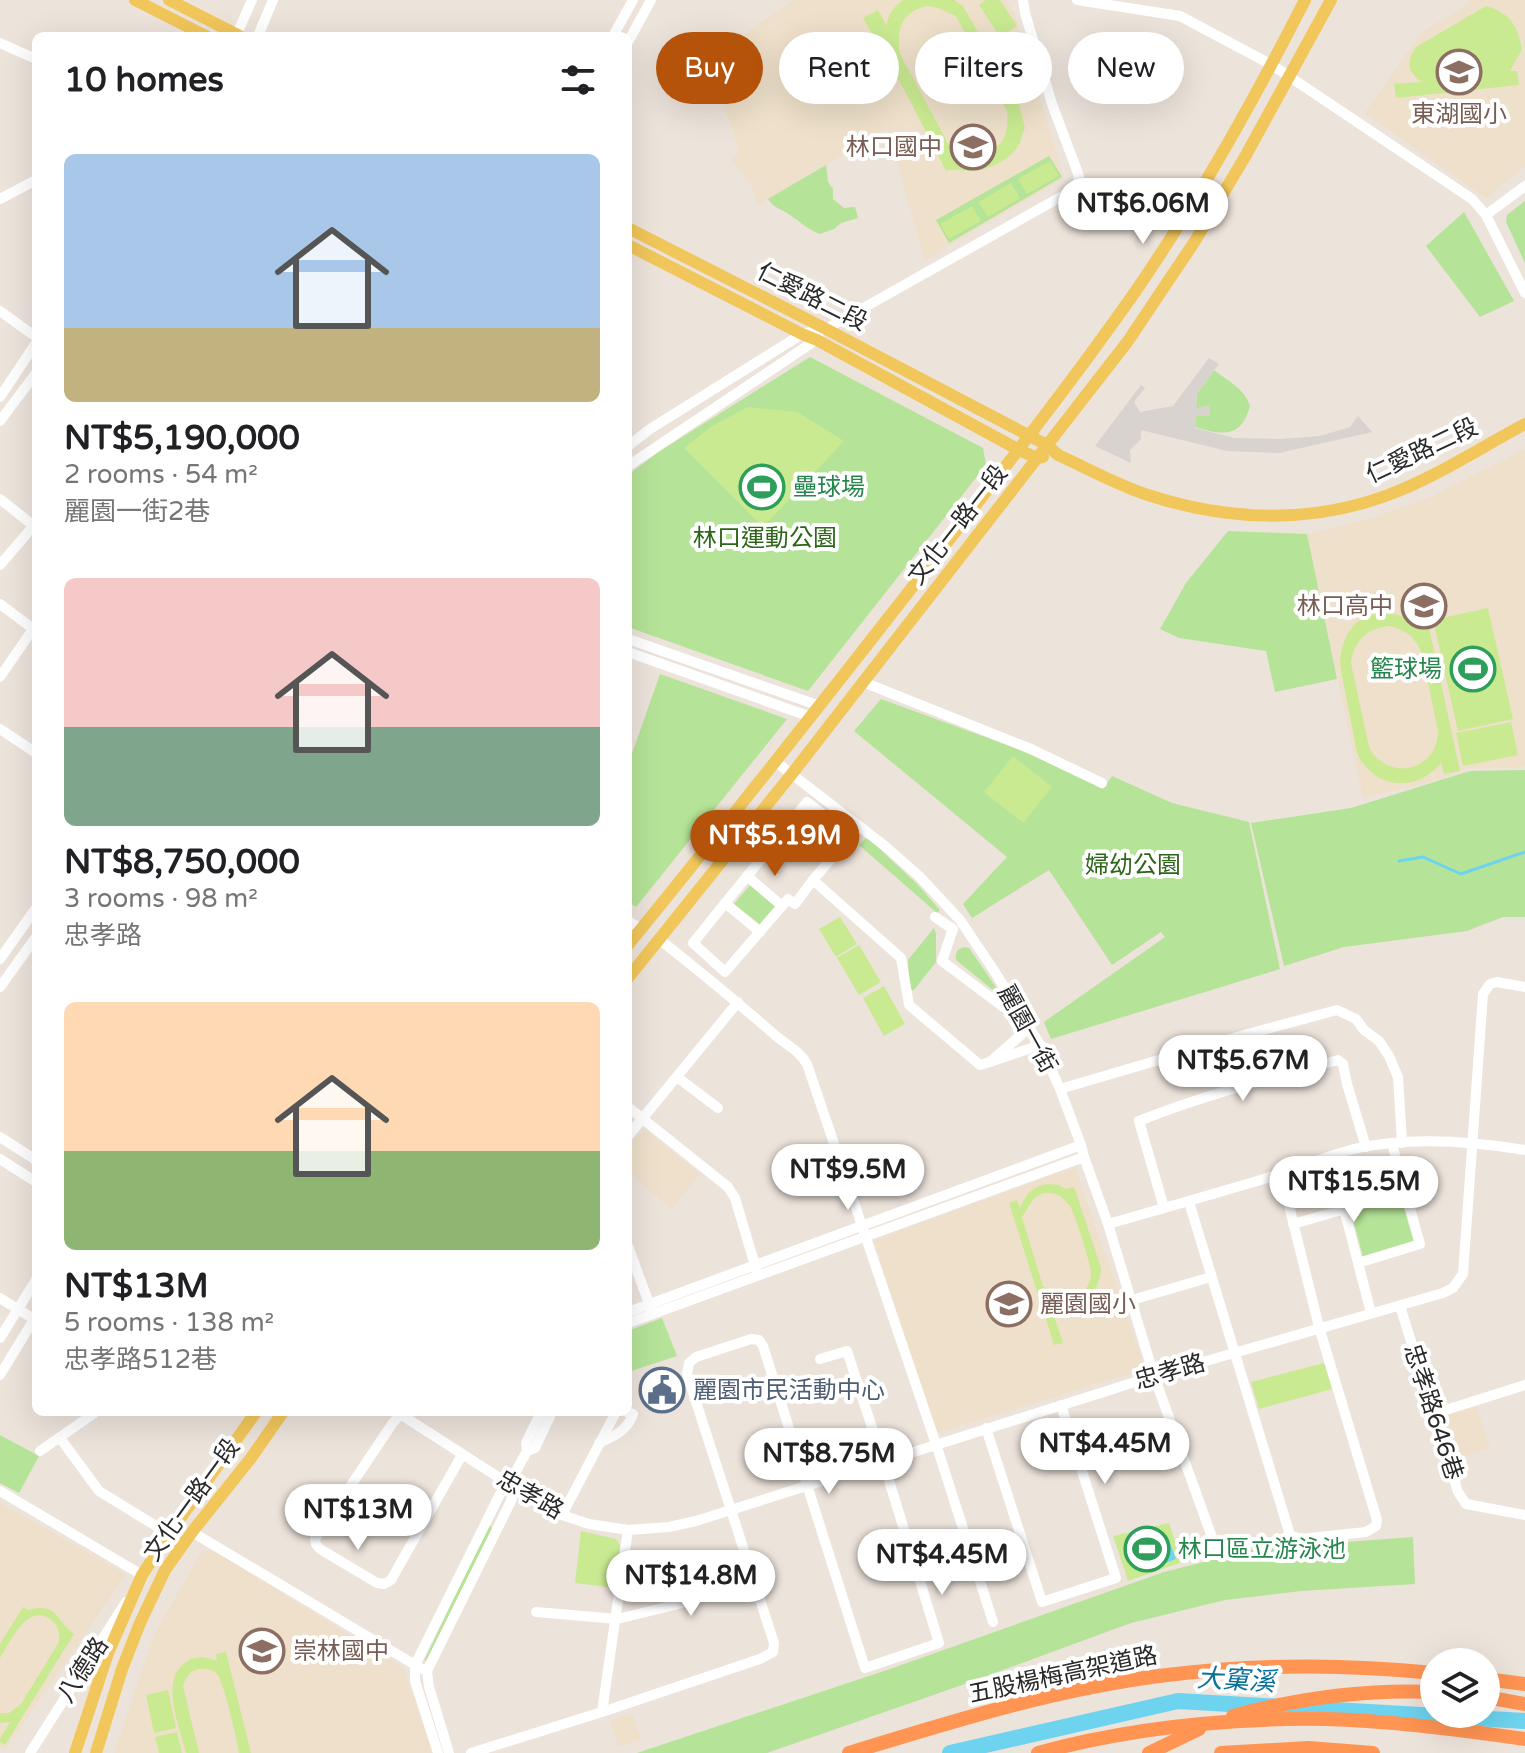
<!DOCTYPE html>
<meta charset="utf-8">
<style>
:root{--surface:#fff;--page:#f6f6f6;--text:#202124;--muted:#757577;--accent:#b45309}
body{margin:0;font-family:"Varela Round","Noto Sans TC",sans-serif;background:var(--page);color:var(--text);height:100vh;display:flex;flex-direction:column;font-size:30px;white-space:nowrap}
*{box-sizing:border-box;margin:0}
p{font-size:26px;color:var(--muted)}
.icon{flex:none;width:44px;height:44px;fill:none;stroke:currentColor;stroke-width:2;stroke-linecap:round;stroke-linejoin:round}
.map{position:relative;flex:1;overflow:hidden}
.details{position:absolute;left:32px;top:32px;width:600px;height:1384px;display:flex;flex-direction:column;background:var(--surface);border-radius:12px;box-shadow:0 8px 32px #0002}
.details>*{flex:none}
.banner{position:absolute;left:656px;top:32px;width:748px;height:72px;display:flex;gap:16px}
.buttons{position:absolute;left:1420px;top:1648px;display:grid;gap:16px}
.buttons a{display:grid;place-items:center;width:80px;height:80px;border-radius:50%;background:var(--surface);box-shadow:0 8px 32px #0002;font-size:40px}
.price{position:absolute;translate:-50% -68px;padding:0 18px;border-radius:28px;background:#fff;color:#222;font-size:26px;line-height:52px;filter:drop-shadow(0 2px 4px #0008)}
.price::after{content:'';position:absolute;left:50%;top:48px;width:24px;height:18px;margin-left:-12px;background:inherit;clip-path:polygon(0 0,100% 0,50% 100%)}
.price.active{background:var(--accent);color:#fff}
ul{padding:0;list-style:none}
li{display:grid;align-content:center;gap:16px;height:424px;padding:0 32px}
li span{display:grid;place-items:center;height:248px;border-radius:12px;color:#555}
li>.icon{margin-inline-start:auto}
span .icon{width:144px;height:144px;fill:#fffc;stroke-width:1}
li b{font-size:34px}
h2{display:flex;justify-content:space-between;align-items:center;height:96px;padding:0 32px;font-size:34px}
.tag{padding:0 28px;border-radius:36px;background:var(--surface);box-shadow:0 8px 32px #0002;font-size:28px;line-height:72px}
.tag.active{background:var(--accent);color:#fff}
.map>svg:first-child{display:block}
.education{fill:#eee0ca}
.green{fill:#b5e397}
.pitch{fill:#caea92;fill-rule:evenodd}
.plaza{fill:#d8d3ce}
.water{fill:#6dd3ef}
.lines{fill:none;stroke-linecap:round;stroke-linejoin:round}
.stream{stroke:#6dd3ef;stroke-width:3}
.river{stroke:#6dd3ef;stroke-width:16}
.minor{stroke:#fff;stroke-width:10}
.major{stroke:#f1c65a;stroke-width:12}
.highway{stroke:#ff9453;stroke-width:14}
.labels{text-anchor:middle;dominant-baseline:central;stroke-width:8;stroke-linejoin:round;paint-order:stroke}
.education-label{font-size:24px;fill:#785e54;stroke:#fff;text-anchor:end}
.street-label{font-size:24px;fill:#292929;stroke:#fff}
.leisure-label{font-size:24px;fill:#27864d;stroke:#fff;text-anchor:start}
.park-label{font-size:24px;fill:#2d6619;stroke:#fff}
.service-label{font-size:24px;fill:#4e5e75;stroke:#fff;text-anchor:start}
.water-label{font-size:26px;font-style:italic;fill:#0c719a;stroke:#fff}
</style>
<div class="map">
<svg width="1525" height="1753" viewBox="0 0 1525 1753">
<rect width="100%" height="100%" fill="#ece3db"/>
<g class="education">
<polygon points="794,0 1006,0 1014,13 1064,178 925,260 887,129 758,205 750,182 748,182 732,160 739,150 708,58"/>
<polygon points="1468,0 1525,0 1525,166 1486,198 1365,113 1422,32 1470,3"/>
<polygon points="1525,449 1525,767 1468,769 1438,780 1363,798 1307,534 1369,519 1430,497"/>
<polygon points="646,1131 700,1174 671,1209 628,1171 628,1147 641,1132"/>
<polygon points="1075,1167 1145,1369 936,1433 874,1240"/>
<polygon points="1476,1406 1490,1448 1455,1459 1442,1422 1444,1416"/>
<polygon points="0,1503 126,1574 5,1750 0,1747"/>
<polygon points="202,1551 214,1551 403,1668 433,1753 114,1753 154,1635"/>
<polygon points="632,1714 641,1739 619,1747 610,1721"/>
</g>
<g class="green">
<polygon points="1049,156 1062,177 949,243 936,220"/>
<path d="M826,165L828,182L833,189V199L844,208L855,207L858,218L841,223L834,229L820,234C808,230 801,222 790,215C781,208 774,209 768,199Z"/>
<polygon points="1525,201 1525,263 1506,222 1507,215"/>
<polygon points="1464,212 1514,301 1480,317 1426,246"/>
<polygon points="810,357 983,448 986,465 808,691 628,627 628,475 660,451"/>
<path d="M1214,370C1228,381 1245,389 1250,406C1241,439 1222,435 1195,427L1196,416H1210L1196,408L1197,394Z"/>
<polygon points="1228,531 1307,534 1337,679 1275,692 1266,651 1179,638 1160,629 1186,583"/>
<polygon points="660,674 787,719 636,907 628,902 628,765"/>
<polygon points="881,699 1021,750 1103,789 1112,776 1172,803 1249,822 1280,969 1051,1039 1044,1022 1165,937 1161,932 1112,965 1049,870 972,918 963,904 1007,857 854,731"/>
<polygon points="1525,770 1525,917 1503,917 1467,931 1344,947 1284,966 1251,823 1351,808 1470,771"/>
<polygon points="867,837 917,884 940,910 937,913 859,845"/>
<polygon points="750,885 777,906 761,925 734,904"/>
<polygon points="934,928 936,934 936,962 914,990 910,990 908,960"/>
<path d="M965,947L969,948L1004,999L956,960C955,952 957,949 965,947Z"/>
<polygon points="1401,1198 1414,1243 1363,1257 1351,1212"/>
<polygon points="662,1318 677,1356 628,1372 628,1331"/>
<polygon points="0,1435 39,1456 19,1493 0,1483"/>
<polygon points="491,1526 492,1529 427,1659 424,1661 488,1527"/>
<polygon points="1413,1537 1415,1584 1301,1591 1225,1600 1131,1623 962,1685 767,1753 637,1753 887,1670 1164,1572 1255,1549"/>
</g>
<g class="pitch">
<path d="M903,0H954L963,6L1019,104L1025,128C1023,132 1022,136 1021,140C1014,158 991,170 972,171C961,171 957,168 946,171L906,93L863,18L878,10L887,26C887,16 894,6 903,0ZM927,6L938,8L956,16L1007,111C1008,120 1008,129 1004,138C994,158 966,160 950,147L900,54C896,30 901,12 927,6Z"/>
<polygon points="986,0 1000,0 1017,26 1000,37 979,5"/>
<path d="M1486,6C1510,13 1517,24 1522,49L1510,71H1517L1519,85L1396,98L1394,84L1422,82C1407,71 1406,62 1416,47Z"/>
<polygon points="1050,161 1059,176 1027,194 1018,179"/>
<polygon points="1011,183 1020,198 988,217 979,202"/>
<polygon points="972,206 981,221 949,239 940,224"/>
<polygon points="748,407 797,412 844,441 763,527 684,448 712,426"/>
<path d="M1423,599L1460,771L1444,774L1441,763C1416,793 1374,790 1357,753L1340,665C1342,620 1370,604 1411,619L1408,602ZM1388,626C1406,629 1415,637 1422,654L1438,731C1438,771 1388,783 1369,747L1351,663C1354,641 1366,629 1388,626Z"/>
<polygon points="1488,608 1513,719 1458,731 1433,620"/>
<polygon points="1511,722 1518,755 1463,766 1456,733"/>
<polygon points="1013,756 1052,787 1023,823 984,792"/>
<polygon points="840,917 857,944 836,957 819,929"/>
<polygon points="859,945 881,982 859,995 837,958"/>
<polygon points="884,986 905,1024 884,1036 863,998"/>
<path d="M1048,1184L1059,1185L1066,1189L1074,1187L1101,1268C1099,1298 1079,1311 1050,1304L1063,1343L1054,1345L1009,1203L1017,1200L1020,1208C1026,1194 1032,1186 1048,1184ZM1043,1193C1049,1193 1056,1193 1061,1197C1062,1197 1069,1206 1070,1206C1075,1215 1091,1265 1091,1273C1090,1303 1060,1298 1043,1286L1022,1217L1034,1198Z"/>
<polygon points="1324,1363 1332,1389 1259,1409 1251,1382"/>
<polygon points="1169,1523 1182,1562 1128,1581 1113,1536"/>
<polygon points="581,1531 616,1539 620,1545 615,1588 575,1583"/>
<path d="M23,1607L28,1610C59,1602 55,1621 74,1634L5,1745L0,1742V1738L10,1722L0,1723V1713H9L21,1704L59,1642C60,1633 58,1624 50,1619C26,1603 10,1643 0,1658V1644Z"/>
<path d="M226,1652L251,1753H239C237,1740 224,1682 217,1674C213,1670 206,1668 200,1669C190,1670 186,1677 183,1686L199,1753H186C180,1727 159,1680 186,1662C197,1655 206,1657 217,1661L216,1654Z"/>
<polygon points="168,1690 176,1728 154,1733 146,1695"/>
<polygon points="177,1732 182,1753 159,1753 155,1737"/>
</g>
<g class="plaza">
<polygon points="823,62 832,77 813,90 803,75"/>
<polygon points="1209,358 1219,364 1197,394 1196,408 1210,405 1210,416 1196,416 1195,428 1234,438 1281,439 1320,436 1350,427 1358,416 1372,432 1279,453 1227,451 1141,430 1141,439 1130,450 1131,463 1095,446 1141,385 1145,388 1134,402 1140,412 1173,406"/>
</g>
<polygon class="water" points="1167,1535 1176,1559 1144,1571 1136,1547"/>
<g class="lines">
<polyline class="stream" points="1399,861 1423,857 1461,874 1525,852"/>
<polyline class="river" points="950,1753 1178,1701 1525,1721"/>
<g class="minor">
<polyline points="1077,0 1180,16 1272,65 1472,199 1486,215 1525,293"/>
<polyline points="236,36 252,0"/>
<polyline points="258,36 273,0"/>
<polyline points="613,36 633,0"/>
<polyline points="628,42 651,0"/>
<polyline points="0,43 36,59"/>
<polyline points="0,199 36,180"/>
<polyline points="1486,215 1525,186"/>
<polyline points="0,311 36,337"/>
<polyline points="0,397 36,343"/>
<polyline points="0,421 36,373"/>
<polyline points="628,446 650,429 802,334 826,329 1073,190 1078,183 1079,176 1052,104 1025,13 1023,0"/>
<polyline points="628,466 819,338"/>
<polyline points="0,499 34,526"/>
<polyline points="0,565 36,523"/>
<polyline points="0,604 36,631"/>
<polyline points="628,639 820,706"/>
<polyline points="628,652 811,717"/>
<polyline points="0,677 33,629"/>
<polyline points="863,682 1031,749 1102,783"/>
<polyline points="0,729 36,753"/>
<polyline points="776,762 885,846 920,877 960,920 993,969 1040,1045 1060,1089 1081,1145 1084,1157 1108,1224 1154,1376 1217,1551"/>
<polyline points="850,836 807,802 693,943 725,972 788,899 795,904 813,880 859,826"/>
<polyline points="747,876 782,906"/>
<polyline points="813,880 901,958 909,1005 980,1065 990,1062"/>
<polyline points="725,903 760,932"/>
<polyline points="935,917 953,929 942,961 1030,1027 990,1062 1040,1045"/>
<polyline points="628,921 641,929"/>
<path d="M659,939C698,970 737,1002 775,1035C786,1045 799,1050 807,1064L936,1444L993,1622"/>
<polyline points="0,959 36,908"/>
<polyline points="0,987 36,937"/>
<polyline points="677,1077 718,1108"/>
<polyline points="1060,1089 1244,1035 1337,1010 1356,1019 1364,1030 1379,1041 1389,1056 1398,1077 1402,1143"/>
<polyline points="628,1107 728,1187 735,1198 757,1272"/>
<polyline points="628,1136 738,1002"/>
<polyline points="0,1137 36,1160"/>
<polyline points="0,1159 36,1182"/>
<polyline points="1189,1202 1290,1535 1300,1539 1366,1532 1376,1526 1377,1520 1319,1327 1281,1173"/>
<path d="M1164,1208L1139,1121C1204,1095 1271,1078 1338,1060L1343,1064L1347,1084L1366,1147"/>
<polyline points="1344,1209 1371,1313"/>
<path d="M1108,1224C1161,1209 1214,1194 1267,1178C1296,1169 1325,1156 1354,1149C1409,1136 1470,1141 1525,1150"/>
<polyline points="1293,1224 1405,1192"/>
<polyline points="628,1246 651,1309"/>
<polyline points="1358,1263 1420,1244 1392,1144"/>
<polyline points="0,1298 34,1319"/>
<polyline points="1132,1300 1211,1277"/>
<polyline points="1400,1306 1458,1492 1466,1504 1525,1515"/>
<polyline points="628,1312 1081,1145"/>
<polyline points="628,1323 1084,1157"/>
<polyline points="0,1338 36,1280"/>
<polyline points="0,1375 36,1316"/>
<polyline points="397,1412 509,1484 562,1515 589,1524 628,1530 669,1527 696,1521 1154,1376 1443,1293 1453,1288 1463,1274 1483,994 1490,984 1497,982 1525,987"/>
<polyline points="402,1412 392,1424 315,1539 316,1544 320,1549 377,1583 384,1584 391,1580 462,1455"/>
<polyline points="1433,1414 1525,1385"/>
<polyline points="986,1428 1042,1602 1116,1578 1061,1405"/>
<polyline points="60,1438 99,1491 169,1534"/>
<path d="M599,1443C613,1437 628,1430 633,1414L627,1412"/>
<polyline points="40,1451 96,1412"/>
<polyline points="527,1451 535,1448 552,1412"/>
<polyline points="0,1491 142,1575"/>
<polyline points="562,1515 616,1412"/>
<polyline points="192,1532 422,1669"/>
<polyline points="536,1612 617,1619 675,1605 755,1582"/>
<polyline points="602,1712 628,1530"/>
<polyline points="30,1753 126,1602"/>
<polyline points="438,1753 415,1681 415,1665 500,1494 509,1484 527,1451 526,1443 541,1412"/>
<polyline points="449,1753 429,1687 427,1671 512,1499 509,1484"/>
<polyline points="471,1753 602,1712 760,1659 773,1652 774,1643 687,1374 689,1363 696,1357 751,1339 759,1340 763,1346 865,1668 939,1643 883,1461 847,1351 820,1359"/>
</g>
<g class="major">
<polyline points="135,0 206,36"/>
<polyline points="169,0 240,36"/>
<path d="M628,228L826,329L1047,445L1058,455C1087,468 1117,485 1148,495C1227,521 1310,524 1388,495C1436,477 1480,448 1525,424"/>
<polyline points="628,245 802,334 817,340 1019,450 1037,458 1043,457"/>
<path d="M628,945C730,820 829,694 928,567C998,476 1069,386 1135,292C1199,199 1254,100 1305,0"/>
<polyline points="628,978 791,775 1128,341 1195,241 1246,155 1331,0"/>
<polyline points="75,1753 108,1653 142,1575 169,1534 256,1412"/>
<polyline points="96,1753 122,1669 140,1623 165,1570 192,1532 251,1458 283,1412"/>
</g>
<g class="highway">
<polyline points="1486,1679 1525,1684"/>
<polyline points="1486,1697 1525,1704"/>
<path d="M1233,1716C1299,1698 1366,1689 1434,1692"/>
<path d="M849,1753C953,1721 1059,1688 1167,1675C1255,1664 1346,1664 1434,1673"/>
<path d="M1038,1753C1111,1733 1187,1723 1262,1720C1349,1715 1439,1727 1525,1739"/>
<polyline points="1149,1753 1199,1729"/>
<polyline points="1221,1753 1308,1748 1373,1753"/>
</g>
</g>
<defs>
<g id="school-ring" transform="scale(2.3)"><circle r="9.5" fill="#fff" stroke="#8d6e63" stroke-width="1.5"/><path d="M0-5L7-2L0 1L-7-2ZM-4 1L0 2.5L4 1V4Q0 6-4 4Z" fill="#8d6e63"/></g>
<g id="stadium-ring" transform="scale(2.3)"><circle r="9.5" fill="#fff" stroke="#2e9e5b" stroke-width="1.5"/><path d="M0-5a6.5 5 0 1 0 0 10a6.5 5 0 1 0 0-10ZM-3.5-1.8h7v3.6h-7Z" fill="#2e9e5b"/></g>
<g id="civic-ring" transform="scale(2.3)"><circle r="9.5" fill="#fff" stroke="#5c6f8a" stroke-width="1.5"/><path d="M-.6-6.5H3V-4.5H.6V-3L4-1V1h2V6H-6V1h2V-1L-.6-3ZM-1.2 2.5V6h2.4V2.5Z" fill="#5c6f8a"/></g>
</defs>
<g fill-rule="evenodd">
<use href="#school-ring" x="1459" y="72"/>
<use href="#school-ring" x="973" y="147"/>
<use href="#stadium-ring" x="762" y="487"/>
<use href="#school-ring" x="1424" y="606"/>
<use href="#stadium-ring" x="1473" y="669"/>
<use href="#school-ring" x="1009" y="1304"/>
<use href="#civic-ring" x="662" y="1390"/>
<use href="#stadium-ring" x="1147" y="1549"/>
<use href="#school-ring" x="262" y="1651"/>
</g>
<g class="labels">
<g class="education-label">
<text x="1459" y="114" text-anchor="middle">東湖國小</text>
<text x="942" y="147">林口國中</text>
<text x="1393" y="606">林口高中</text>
<text x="1040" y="1304" text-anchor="start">麗園國小</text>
<text x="293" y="1651" text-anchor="start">崇林國中</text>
</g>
<g class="street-label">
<text transform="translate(812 297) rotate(27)">仁愛路二段</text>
<text transform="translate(1422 451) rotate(-25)">仁愛路二段</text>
<text transform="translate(958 525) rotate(-52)">文化一路一段</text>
<text transform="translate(1027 1029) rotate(61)">麗園一街</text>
<text transform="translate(1170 1372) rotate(-16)">忠孝路</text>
<text transform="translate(1433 1412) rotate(72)">忠孝路646巷</text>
<text transform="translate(530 1495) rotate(30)">忠孝路</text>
<text transform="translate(192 1500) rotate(-54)">文化一路一段</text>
<text transform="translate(83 1670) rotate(-57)">八德路</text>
<text transform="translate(1063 1675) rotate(-12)">五股楊梅高架道路</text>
</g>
<g class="leisure-label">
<text x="793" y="487">壘球場</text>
<text x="1442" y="669" text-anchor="end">籃球場</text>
<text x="1178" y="1549">林口區立游泳池</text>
</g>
<g class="park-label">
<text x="765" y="538">林口運動公園</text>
<text x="1133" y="865">婦幼公園</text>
</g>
<g class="service-label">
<text x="693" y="1390">麗園市民活動中心</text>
</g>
<g class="water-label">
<text transform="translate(1236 1680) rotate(3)">大窠溪</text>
</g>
</g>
</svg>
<div class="buttons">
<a><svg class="icon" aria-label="layers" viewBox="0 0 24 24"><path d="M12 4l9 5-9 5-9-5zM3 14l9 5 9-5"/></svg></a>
</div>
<b class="price" style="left:1143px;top:246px">NT$6.06M</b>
<b class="price active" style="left:775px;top:878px">NT$5.19M</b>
<b class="price" style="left:1243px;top:1103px">NT$5.67M</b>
<b class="price" style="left:848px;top:1212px">NT$9.5M</b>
<b class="price" style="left:1354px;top:1224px">NT$15.5M</b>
<b class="price" style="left:1105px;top:1486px">NT$4.45M</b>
<b class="price" style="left:829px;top:1496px">NT$8.75M</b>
<b class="price" style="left:358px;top:1552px">NT$13M</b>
<b class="price" style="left:942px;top:1597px">NT$4.45M</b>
<b class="price" style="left:691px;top:1618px">NT$14.8M</b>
<div class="banner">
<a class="tag active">Buy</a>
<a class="tag">Rent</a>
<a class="tag">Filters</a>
<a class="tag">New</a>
</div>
<section class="details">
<h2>10 homes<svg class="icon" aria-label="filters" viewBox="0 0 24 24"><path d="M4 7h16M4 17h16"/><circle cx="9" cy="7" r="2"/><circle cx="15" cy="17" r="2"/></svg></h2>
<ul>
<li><span style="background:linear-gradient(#a9c7e8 70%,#c2b280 0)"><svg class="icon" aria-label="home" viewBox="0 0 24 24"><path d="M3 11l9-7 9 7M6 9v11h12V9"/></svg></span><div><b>NT$5,190,000</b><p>2 rooms · 54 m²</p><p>麗園一街2巷</p></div></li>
<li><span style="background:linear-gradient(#f6c9c9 60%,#7fa58c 0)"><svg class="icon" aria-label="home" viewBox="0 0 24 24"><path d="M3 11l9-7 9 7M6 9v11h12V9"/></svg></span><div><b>NT$8,750,000</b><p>3 rooms · 98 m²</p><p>忠孝路</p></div></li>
<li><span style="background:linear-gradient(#ffd9b3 60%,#8fb573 0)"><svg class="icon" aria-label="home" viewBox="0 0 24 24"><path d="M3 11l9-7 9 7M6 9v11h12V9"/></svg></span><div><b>NT$13M</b><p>5 rooms · 138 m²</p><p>忠孝路512巷</p></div></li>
</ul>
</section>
</div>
